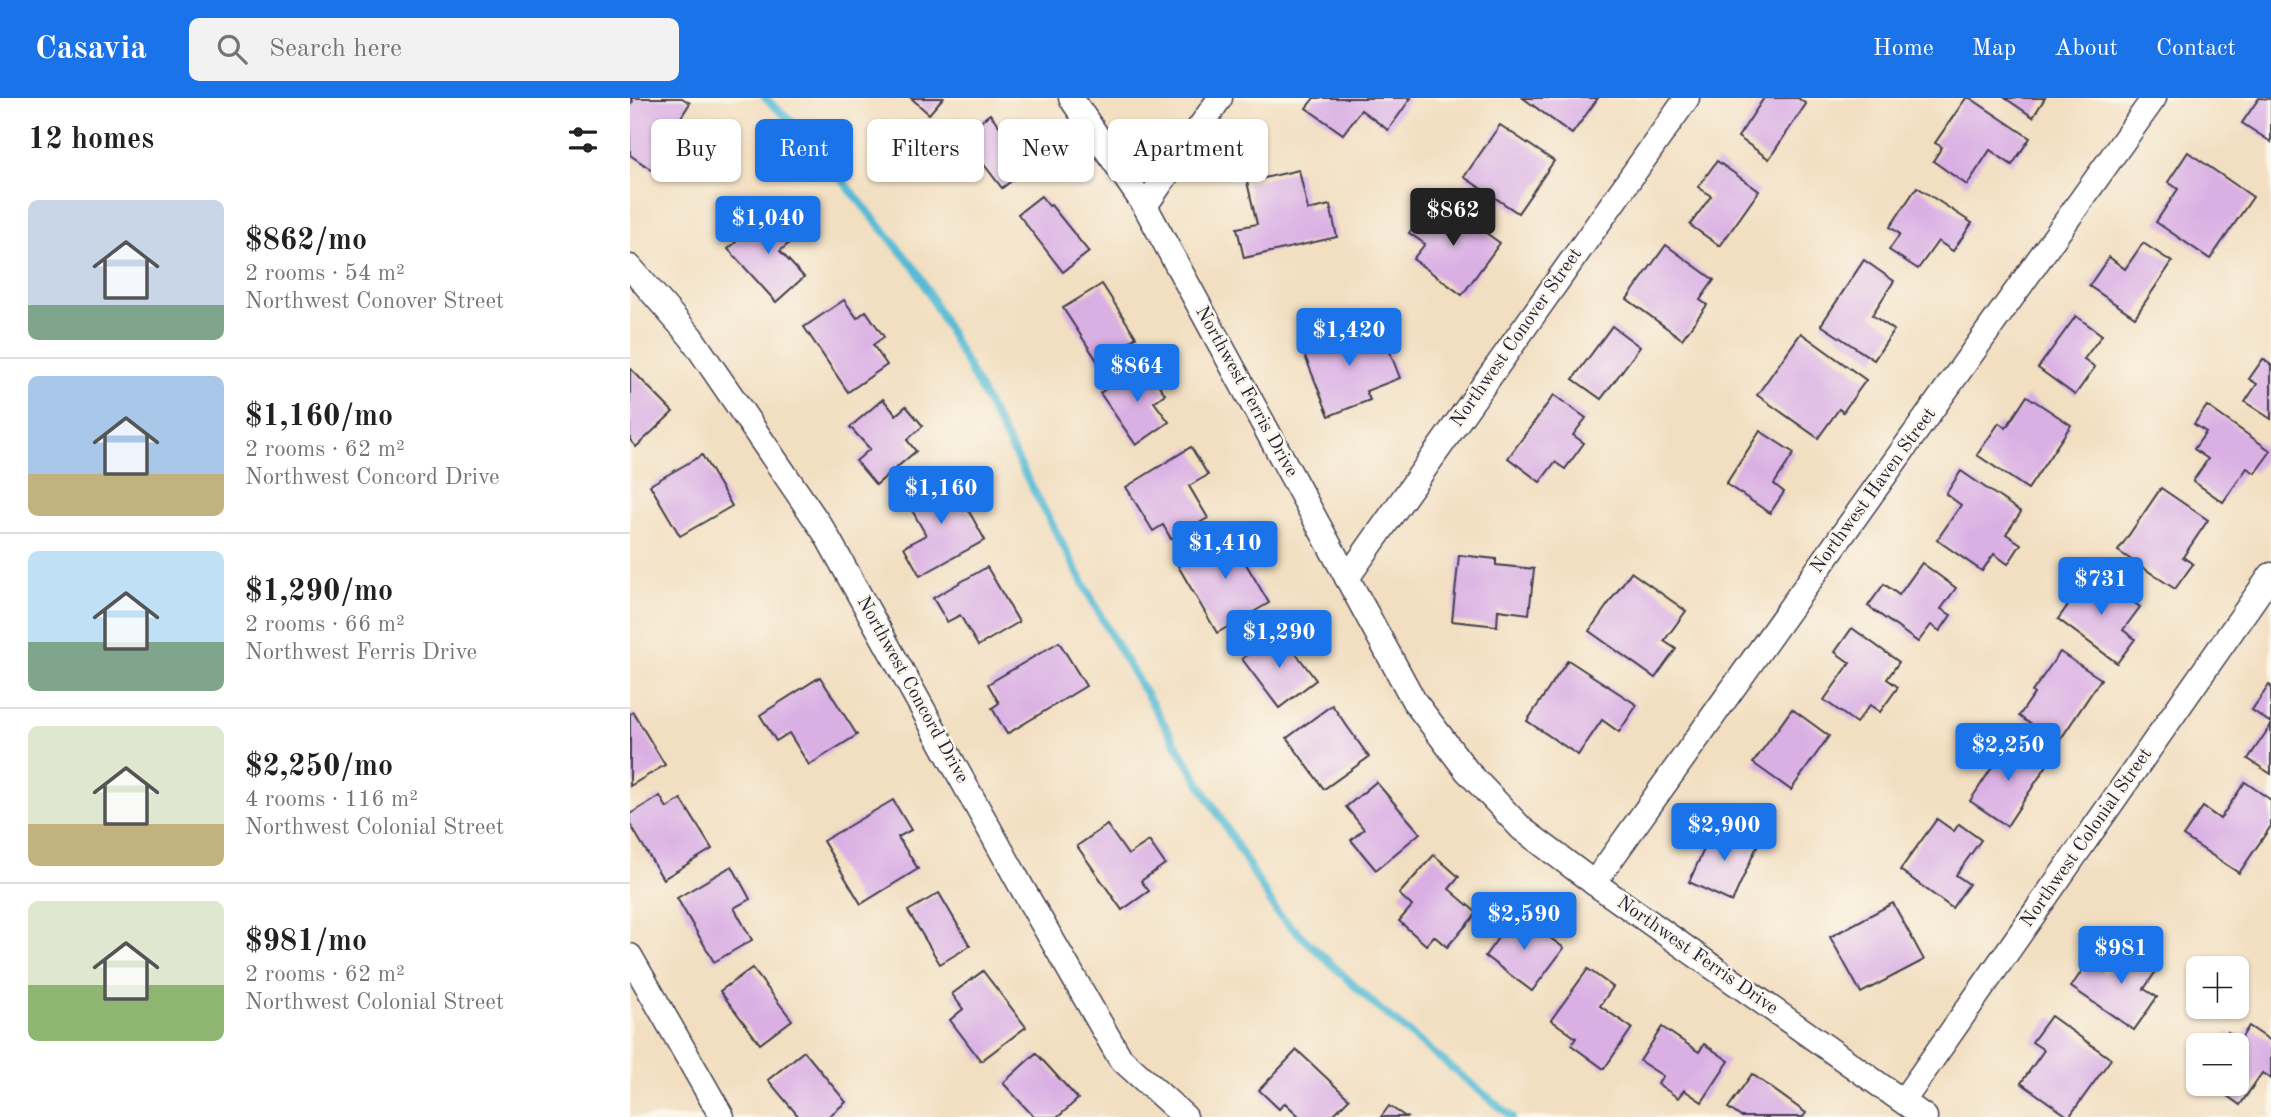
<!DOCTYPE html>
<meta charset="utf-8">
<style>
:root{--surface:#fff;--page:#f2f2f2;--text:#202124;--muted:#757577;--line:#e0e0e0;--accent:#1a73e8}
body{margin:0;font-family:"Old Standard TT",serif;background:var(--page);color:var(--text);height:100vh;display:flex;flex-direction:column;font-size:26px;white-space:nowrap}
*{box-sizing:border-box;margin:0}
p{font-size:23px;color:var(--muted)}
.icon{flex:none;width:38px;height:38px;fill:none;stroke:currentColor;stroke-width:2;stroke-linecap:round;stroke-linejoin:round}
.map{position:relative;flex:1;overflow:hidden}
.drawer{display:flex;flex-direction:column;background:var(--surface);width:630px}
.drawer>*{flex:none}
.guide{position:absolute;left:21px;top:21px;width:665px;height:63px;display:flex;gap:14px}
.controls{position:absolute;left:1556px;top:858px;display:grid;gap:14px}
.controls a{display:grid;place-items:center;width:63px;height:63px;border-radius:10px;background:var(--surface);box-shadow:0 2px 5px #0004;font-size:35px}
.price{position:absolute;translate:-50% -60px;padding:0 16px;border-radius:7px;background:var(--accent);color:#fff;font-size:23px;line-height:46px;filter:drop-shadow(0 2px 4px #0008)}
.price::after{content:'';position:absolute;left:50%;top:42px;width:21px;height:16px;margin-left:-10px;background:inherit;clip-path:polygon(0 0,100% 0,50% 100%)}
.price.on{background:#222;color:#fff}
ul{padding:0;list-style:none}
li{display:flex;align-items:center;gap:21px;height:175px;padding:0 28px}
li+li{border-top:2px solid var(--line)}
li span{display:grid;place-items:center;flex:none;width:196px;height:140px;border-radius:10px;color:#555}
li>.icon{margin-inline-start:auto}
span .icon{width:84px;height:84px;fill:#fffc;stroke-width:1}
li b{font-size:30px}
h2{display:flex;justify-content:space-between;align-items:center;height:84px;padding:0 28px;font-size:30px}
.tag{padding:0 24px;border-radius:10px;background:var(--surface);box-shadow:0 2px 5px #0004;font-size:24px;line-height:63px}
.tag.on{background:var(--accent);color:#fff}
header{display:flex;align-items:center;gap:42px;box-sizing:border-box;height:98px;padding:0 35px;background:var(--accent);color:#fff}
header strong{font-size:33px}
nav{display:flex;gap:38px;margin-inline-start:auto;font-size:24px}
.search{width:490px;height:63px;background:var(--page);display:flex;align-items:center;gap:18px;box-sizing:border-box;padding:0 24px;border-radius:10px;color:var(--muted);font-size:26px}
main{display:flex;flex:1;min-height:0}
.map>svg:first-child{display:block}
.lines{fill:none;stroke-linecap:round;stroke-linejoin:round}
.stream{stroke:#56bbd4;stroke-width:8}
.building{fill:#dab0e4}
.minor-casing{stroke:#413e4f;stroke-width:27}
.minor{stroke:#fff;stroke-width:24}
.labels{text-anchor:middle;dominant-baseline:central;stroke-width:5;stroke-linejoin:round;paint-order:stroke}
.street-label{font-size:19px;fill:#22223b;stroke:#fbf7ec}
</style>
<header>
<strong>Casavia</strong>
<div class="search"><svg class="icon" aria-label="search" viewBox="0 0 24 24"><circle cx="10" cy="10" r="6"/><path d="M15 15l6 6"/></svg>Search here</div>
<nav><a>Home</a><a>Map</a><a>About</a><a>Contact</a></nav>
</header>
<main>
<section class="drawer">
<h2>12 homes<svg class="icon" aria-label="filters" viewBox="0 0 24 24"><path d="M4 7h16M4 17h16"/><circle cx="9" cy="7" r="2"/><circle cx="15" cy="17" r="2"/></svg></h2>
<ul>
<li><span style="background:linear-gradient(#c9d6e8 75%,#7fa58c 0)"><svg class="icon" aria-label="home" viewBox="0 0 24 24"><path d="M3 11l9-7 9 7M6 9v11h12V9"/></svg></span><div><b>$862/mo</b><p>2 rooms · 54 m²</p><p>Northwest Conover Street</p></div></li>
<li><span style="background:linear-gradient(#a9c7e8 70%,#c2b280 0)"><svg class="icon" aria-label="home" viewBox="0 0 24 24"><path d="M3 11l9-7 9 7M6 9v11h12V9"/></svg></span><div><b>$1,160/mo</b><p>2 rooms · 62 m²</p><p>Northwest Concord Drive</p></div></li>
<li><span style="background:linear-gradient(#bfe0f5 65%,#7fa58c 0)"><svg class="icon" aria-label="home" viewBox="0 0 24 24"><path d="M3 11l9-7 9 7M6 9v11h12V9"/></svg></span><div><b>$1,290/mo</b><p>2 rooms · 66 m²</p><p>Northwest Ferris Drive</p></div></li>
<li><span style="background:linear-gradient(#dfe7d0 70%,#c2b280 0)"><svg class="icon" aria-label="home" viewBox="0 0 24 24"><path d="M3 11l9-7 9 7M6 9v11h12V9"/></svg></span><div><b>$2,250/mo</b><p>4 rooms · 116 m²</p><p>Northwest Colonial Street</p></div></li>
<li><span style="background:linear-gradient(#dfe7d0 60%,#8fb573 0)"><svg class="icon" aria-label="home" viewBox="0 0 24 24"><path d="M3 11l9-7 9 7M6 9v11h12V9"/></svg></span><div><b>$981/mo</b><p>2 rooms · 62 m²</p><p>Northwest Colonial Street</p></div></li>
</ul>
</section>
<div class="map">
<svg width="1641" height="1019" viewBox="0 0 1641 1019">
<rect width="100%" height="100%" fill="#fbf7ec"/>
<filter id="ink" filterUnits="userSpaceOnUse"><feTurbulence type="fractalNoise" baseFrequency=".0143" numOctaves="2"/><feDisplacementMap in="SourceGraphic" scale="14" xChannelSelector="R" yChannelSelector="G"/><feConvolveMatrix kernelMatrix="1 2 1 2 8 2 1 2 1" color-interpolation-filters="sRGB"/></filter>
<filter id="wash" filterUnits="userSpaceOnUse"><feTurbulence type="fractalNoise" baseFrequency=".00686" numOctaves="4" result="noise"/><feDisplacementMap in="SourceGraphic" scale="28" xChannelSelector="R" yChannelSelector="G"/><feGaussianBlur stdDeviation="1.57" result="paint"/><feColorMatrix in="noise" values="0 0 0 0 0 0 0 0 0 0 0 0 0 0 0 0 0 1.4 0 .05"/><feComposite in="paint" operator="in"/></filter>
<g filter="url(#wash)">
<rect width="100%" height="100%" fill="#f2dec0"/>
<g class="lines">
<polyline class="stream" points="135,0 170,31 287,173 483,541 648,816 746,908 882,1019"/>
</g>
<g id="blocks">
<g class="building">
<polygon points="0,0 52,0 60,5 48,24 52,27 22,72 0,57 0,7 3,3"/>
<polygon points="281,0 313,0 299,16"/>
<polygon points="684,0 781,0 758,32 731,12 713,36 676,10"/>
<polygon points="893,0 968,0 942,36"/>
<polygon points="1134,0 1168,0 1176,6 1139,61 1108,39"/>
<polygon points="1336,0 1340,0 1400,40 1382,67 1360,52 1337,87 1303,63 1312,49 1305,45"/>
<polygon points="1375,0 1415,0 1403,19"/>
<polygon points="1629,0 1641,1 1641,44 1612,25"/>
<polygon points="360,16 401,68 372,90 332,38"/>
<polygon points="870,27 924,63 888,115 834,79"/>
<polygon points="1558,54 1623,99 1580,161 1526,124 1548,91 1538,84"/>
<polygon points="1087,63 1129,93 1090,148 1060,127 1081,98 1068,89"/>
<polygon points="669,72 678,112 700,107 707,139 614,160 607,130 627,126 617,84"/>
<polygon points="1287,89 1342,125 1323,153 1308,143 1288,171 1259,152 1270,136 1260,129"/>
<polygon points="411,98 419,108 421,107 459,154 433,174 388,116"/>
<polygon points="820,109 870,145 832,197 783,161 795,146 779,135 796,111 811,121"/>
<polygon points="141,113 165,140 150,153 174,179 146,204 98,151"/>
<polygon points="1513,145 1542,164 1505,219 1459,188 1479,159 1495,171"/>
<polygon points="1036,147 1084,182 1070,202 1077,207 1052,241 997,201"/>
<polygon points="1234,162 1264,183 1242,217 1264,232 1244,262 1191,227"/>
<polygon points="472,186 506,239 468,264 433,210"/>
<polygon points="214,202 227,220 236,213 254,239 243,247 257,267 218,294 174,229"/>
<polygon points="1446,218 1472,237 1454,261 1465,269 1445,297 1408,270"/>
<polygon points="982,228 1010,249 971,301 943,281"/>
<polygon points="751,231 770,280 736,293 740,302 699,318 671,248 711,232 716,245"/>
<polygon points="1171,235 1236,282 1213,314 1209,311 1188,340 1127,297"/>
<polygon points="1633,261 1641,267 1641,321 1615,304 1627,286 1619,281"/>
<polygon points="513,265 535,296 524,304 539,324 506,347 470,295"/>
<polygon points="0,270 43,314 6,349 0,342"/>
<polygon points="924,297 956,320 943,337 954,345 935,371 925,364 910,384 878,360"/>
<polygon points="1397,298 1441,327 1398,391 1347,357 1369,325 1376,330"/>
<polygon points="253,301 266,317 276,308 293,328 277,342 286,353 246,387 226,363 240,351 220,329"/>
<polygon points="1577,308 1641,353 1625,375 1617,370 1593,404 1563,383 1578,361 1564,351 1576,334 1564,326"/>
<polygon points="1130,333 1164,355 1144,386 1154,394 1140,415 1096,386"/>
<polygon points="561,349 578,377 559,388 578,420 541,441 533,427 523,433 496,389"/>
<polygon points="72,357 102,408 50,438 20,387"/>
<polygon points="1331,373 1391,414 1376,436 1391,446 1378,466 1364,456 1352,473 1307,442 1331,407 1316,396"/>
<polygon points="318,376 355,442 290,478 274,449 296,437 275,400"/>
<polygon points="1531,390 1578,422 1553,459 1563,466 1545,491 1488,453"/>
<polygon points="613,430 629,458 616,466 639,505 587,535 548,468"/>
<polygon points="829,457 866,461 866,467 904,471 899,516 868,512 867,528 822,523"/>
<polygon points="1292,465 1326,490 1311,511 1321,517 1310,533 1301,527 1288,544 1238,508 1254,486 1269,497"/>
<polygon points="357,469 389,524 348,548 330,517 317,524 303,500"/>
<polygon points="1001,474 1056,513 1034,543 1046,551 1025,580 959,533"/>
<polygon points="1462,474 1510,509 1493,532 1505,541 1487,565 1428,521"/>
<polygon points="1222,530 1269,564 1257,581 1268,589 1250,614 1240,607 1226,625 1194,602 1220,565 1205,554"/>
<polygon points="649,533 686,582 649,610 612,561"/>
<polygon points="429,544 456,588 377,636 362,610 369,605 358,586"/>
<polygon points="1430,554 1471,581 1428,645 1389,618 1404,596 1402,594"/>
<polygon points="938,562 1007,607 989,634 972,622 948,657 897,623"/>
<polygon points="190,579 227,637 179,667 159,635 146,643 130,617"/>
<polygon points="1639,587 1641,588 1641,625 1622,612"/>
<polygon points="702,607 739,659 694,691 657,640"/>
<polygon points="1162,611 1199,638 1161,692 1123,665"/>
<polygon points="3,614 35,667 0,688 0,616"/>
<polygon points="1641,627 1641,676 1618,661"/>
<polygon points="1380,642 1417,667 1377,728 1340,703"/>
<polygon points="746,684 790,735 746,772 721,742 734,731 716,709"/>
<polygon points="1615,684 1641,702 1641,728 1609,775 1553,738 1573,709 1590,721"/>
<polygon points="30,698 37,710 51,701 82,751 33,781 0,726 0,716"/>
<polygon points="263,702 281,732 268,739 288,771 231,806 193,743"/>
<polygon points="1307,721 1324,733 1329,726 1351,742 1326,777 1339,786 1322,810 1270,772"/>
<polygon points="477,727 498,757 519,743 535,766 511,783 519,793 492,812 447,748"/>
<polygon points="1085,727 1128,746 1102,804 1059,784"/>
<polygon points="804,757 829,779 819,791 847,815 817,849 804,838 796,847 769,823 782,808 769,796"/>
<polygon points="102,768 120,801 104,810 122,842 84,864 47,800"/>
<polygon points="309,795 340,848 310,866 278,813"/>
<polygon points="1263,805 1294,862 1231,895 1200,839"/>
<polygon points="886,815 934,850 902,893 855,858"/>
<polygon points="1496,844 1530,867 1514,891 1527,899 1504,932 1441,889 1458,864 1475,875"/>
<polygon points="122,870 162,922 130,946 90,893"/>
<polygon points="958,871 983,889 970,908 1002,930 974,971 941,947 946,940 921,922"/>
<polygon points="353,873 396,929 351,963 320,922 333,911 322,896"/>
<polygon points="1421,918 1481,961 1439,1019 1391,985 1414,952 1402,944"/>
<polygon points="1619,928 1641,943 1641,981 1632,975 1610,1007 1579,985 1606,985 1606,947 1590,947 1598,934 1610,942"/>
<polygon points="1032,929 1069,954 1074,946 1099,963 1072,1004 1054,992 1048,1000 1028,986 1033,978 1010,963"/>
<polygon points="667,952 719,1001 701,1019 670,1019 655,1005 649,1011 629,992"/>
<polygon points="174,953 216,1004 198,1019 169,1019 138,982"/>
<polygon points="406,955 448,1001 428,1019 404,1019 373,985"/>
<polygon points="1122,976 1176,1015 1173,1019 1111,1019 1098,1010"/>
<polygon points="759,1008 776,1019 751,1019"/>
</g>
</g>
</g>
<g filter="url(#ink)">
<use href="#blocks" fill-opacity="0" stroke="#413e4f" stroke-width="2"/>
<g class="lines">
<g class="minor-casing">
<g id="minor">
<polyline points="441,0 515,108 784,603 837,673 892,731 964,785 1295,1019"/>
<polyline points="515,108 590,0"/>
<polyline points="0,169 61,239 195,435 391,788 490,960 555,1019"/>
<polyline points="717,480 1057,0"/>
<polyline points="964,785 1524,0"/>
<polyline points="0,858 92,1019"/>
<polyline points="1273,1003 1641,477"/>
</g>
</g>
<use href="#minor" class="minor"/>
</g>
</g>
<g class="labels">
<g class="street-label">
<text transform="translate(887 240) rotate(-55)">Northwest Conover Street</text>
<text transform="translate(616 294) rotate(61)">Northwest Ferris Drive</text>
<text transform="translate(1244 393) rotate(-54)">Northwest Haven Street</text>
<text transform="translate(282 592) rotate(61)">Northwest Concord Drive</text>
<text transform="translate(1457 740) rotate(-55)">Northwest Colonial Street</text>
<text transform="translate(1067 858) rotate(35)">Northwest Ferris Drive</text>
</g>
</g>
</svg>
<div class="controls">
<a>+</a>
<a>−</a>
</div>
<b class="price on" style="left:823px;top:150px">$862</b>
<b class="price" style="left:138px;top:158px">$1,040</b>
<b class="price" style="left:719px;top:270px">$1,420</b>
<b class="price" style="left:507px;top:306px">$864</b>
<b class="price" style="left:311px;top:428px">$1,160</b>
<b class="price" style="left:595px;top:483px">$1,410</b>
<b class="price" style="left:1471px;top:519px">$731</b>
<b class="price" style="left:649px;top:572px">$1,290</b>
<b class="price" style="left:1378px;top:685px">$2,250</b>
<b class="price" style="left:1094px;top:765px">$2,900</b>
<b class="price" style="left:894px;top:854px">$2,590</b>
<b class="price" style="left:1491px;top:888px">$981</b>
<div class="guide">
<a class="tag">Buy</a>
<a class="tag on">Rent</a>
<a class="tag">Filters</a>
<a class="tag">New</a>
<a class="tag">Apartment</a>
</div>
</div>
</main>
